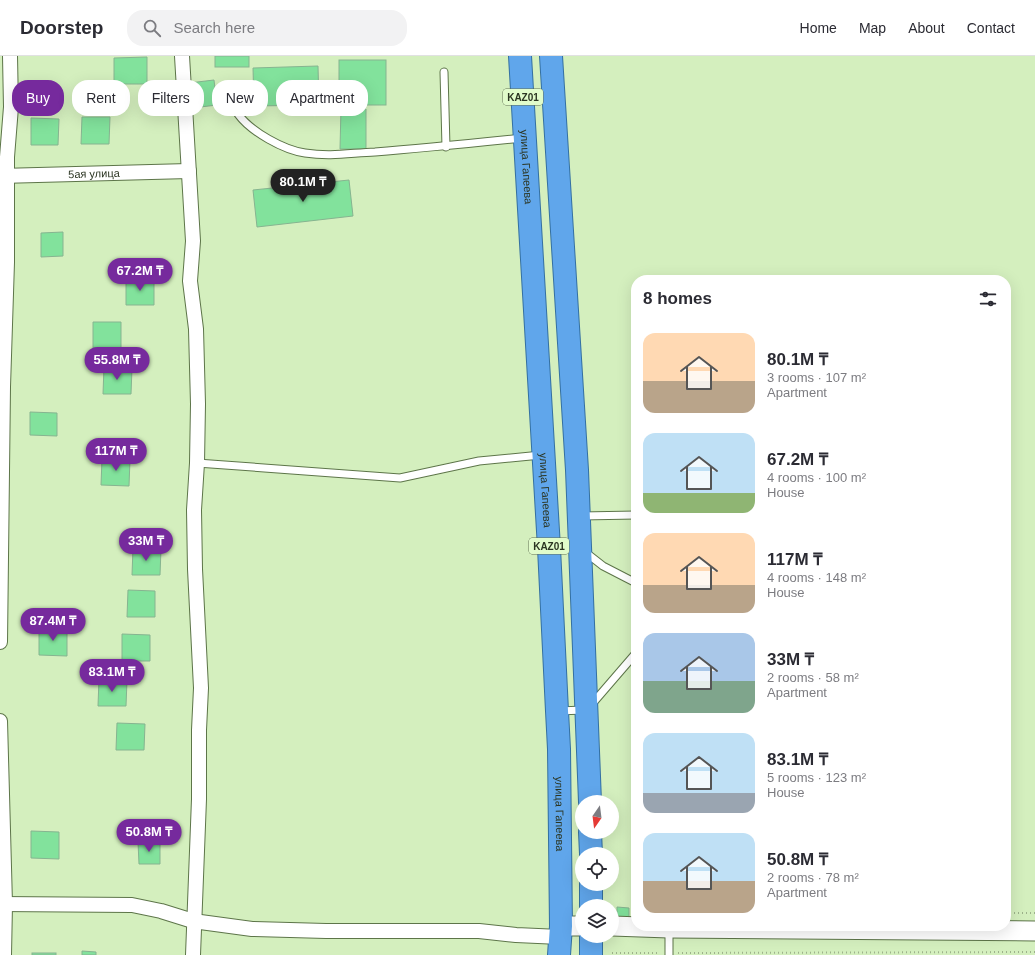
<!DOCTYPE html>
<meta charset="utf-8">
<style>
:root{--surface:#fff;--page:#f2f2f3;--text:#2b2b33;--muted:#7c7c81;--line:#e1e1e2;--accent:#762a9d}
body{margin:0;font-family:Helvetica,sans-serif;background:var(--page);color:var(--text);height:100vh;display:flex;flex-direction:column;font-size:15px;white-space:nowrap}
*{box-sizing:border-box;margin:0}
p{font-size:13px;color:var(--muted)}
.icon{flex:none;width:22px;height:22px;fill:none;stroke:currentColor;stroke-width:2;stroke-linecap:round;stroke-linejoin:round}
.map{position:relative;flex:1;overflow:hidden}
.side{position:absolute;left:631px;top:219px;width:380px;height:656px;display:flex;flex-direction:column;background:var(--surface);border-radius:16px;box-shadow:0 4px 16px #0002}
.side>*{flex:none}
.hud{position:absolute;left:12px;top:24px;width:380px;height:36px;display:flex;gap:8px}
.needle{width:26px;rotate:194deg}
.tools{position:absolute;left:575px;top:739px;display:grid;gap:8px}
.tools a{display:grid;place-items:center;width:44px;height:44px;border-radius:50%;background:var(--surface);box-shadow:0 4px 16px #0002;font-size:20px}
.price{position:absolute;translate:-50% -34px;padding:0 9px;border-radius:14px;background:var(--accent);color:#fff;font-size:13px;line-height:26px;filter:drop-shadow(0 1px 2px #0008)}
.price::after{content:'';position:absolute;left:50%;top:24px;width:12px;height:9px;margin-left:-6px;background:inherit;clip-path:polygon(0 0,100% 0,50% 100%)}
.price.on{background:#222;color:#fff}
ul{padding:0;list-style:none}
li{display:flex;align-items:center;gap:12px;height:100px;padding:0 12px}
li span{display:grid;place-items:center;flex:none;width:112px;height:80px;border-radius:12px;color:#555}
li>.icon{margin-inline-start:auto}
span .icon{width:48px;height:48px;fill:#fffc;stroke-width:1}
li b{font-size:17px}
h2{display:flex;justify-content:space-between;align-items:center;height:48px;padding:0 12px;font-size:17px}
.pill{padding:0 14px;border-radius:16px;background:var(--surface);box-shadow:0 4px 16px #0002;font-size:14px;line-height:36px}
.pill.on{background:var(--accent);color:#fff}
header{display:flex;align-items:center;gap:24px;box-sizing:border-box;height:56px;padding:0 20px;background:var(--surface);border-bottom:1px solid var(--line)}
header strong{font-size:19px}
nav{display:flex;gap:22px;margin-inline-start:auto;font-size:14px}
.search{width:280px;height:36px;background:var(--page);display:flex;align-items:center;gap:10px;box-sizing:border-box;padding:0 14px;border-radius:16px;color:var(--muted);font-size:15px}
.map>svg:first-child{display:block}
.building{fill:#82e29c;stroke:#86b490}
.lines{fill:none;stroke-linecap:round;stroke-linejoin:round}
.service-casing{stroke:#5d7549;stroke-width:9}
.minor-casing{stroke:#5d7549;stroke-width:16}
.secondary-casing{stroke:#5d7549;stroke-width:21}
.trunk-casing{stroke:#3470a1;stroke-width:24}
.path{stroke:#9db28b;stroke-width:2;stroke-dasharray:1 3;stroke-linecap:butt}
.service{stroke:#fff;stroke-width:7}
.minor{stroke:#fff;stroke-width:14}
.secondary{stroke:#fff;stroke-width:19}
.trunk{stroke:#60a6eb;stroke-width:22}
.labels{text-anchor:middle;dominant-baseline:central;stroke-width:4;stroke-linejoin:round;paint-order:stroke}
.shield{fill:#e1fccb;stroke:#627155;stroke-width:1}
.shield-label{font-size:10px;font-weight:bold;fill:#2b3522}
.street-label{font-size:11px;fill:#2b3522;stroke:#e1fccb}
</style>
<header>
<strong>Doorstep</strong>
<div class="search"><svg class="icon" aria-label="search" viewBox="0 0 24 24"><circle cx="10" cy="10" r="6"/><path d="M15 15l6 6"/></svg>Search here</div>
<nav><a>Home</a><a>Map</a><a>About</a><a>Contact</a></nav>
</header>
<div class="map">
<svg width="1035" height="899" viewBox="0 0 1035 899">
<rect width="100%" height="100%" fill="#d4efbe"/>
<g class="building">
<rect x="215" y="0" width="34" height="11"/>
<polygon points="147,1 147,28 114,28 114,2"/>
<rect x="339" y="4" width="47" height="45"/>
<polygon points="318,10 319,49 254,50 253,12"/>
<polygon points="214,24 217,49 192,52 189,27"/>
<polygon points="341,52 366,53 366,93 340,93"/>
<polygon points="82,61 110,61 109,88 81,88"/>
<polygon points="31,62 59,63 58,89 31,89"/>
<polygon points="349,124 353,160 257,171 253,134"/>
<polygon points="63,176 63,200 41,201 41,177"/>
<polygon points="126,222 154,223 154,249 126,249"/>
<polygon points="93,266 121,266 121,293 93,292"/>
<polygon points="104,311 132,312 131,338 103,338"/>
<polygon points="30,356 57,357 57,380 30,379"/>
<polygon points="102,403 130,403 129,430 101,429"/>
<polygon points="133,492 161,493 160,519 132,519"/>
<polygon points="128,534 155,535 155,561 127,561"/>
<polygon points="39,572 67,573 67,600 39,599"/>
<polygon points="122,578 150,579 150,605 122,605"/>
<polygon points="99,623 127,624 126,650 98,650"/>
<polygon points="117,667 145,668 144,694 116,694"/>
<polygon points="31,775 59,776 59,803 31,802"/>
<polygon points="138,786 160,786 160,808 139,808"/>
<polygon points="617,851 629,852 629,869 617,869"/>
<polygon points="82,895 96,896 96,899 82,899"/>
<rect x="32" y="897" width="24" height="2"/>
</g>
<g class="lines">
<g class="service-casing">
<g id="service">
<polyline points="444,16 446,91"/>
<path d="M231,32C233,40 234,51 238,58C251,76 284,94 305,97C331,101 350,97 375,96C425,92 474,87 523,82"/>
<polyline points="197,407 400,422 479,405 541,399"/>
<polyline points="581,460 636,459"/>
<polyline points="550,492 580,492 603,510 636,527"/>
<polyline points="592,648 636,597"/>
<polyline points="558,655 584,654"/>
<polyline points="669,872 669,899"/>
</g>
</g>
<g class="minor-casing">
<g id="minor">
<polyline points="182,0 193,185 190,225 196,273 198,348 197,407 194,454 195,513 201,632 199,674 199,743 193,899"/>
<path id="s1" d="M0,120L189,115"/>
<polyline points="0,586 3,331 7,206 7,101 11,51 10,0"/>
<polyline points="0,665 5,848 4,899"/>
<polyline points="0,848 132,849 161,855 193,865 252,873 326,875 479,875 516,879 560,881"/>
</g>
</g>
<g class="secondary-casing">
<g id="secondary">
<polyline points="561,870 582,870"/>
<polyline points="612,870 669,872 1035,875"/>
</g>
</g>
<g class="trunk-casing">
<g id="trunk">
<path id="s2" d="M520,0L549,492L557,655L559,693L561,870L559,899"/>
<polyline points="551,0 577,414 590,746"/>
<polyline points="590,776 591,798"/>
<polyline points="591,850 591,828"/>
<polyline points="591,899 591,880"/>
</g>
</g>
<g class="path">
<polyline points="1006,857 1035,857"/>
<polyline points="612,897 660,897"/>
<polyline points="678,897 1035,896"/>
</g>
<use href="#service" class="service"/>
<use href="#minor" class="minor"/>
<use href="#secondary" class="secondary"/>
<use href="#trunk" class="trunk"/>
</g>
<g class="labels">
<g class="shield">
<rect x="503" y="33" width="40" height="16" rx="3"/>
<rect x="529" y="482" width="40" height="16" rx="3"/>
</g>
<g class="shield-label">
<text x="523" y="41">KАZ01</text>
<text x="549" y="490">KАZ01</text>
</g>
<g class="street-label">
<text stroke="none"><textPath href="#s2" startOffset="111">улица Гапеева</textPath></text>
<text stroke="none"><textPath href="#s1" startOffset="94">5ая улица</textPath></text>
<text stroke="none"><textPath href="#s2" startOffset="435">улица Гапеева</textPath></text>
<text stroke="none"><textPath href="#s2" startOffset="759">улица Гапеева</textPath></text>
</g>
</g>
</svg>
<div class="tools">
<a><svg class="needle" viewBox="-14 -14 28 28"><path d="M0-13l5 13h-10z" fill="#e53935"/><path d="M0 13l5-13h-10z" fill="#7c7c81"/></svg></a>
<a><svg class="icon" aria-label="locate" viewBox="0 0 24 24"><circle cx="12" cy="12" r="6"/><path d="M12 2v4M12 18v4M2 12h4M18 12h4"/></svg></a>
<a><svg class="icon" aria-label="layers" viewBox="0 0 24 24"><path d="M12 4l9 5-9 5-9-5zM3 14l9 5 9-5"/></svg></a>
</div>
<b class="price on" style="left:303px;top:147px">80.1M ₸</b>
<b class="price" style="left:140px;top:236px">67.2M ₸</b>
<b class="price" style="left:117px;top:325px">55.8M ₸</b>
<b class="price" style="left:116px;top:416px">117M ₸</b>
<b class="price" style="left:146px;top:506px">33M ₸</b>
<b class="price" style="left:53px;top:586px">87.4M ₸</b>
<b class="price" style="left:112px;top:637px">83.1M ₸</b>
<b class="price" style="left:149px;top:797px">50.8M ₸</b>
<div class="hud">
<a class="pill on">Buy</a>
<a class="pill">Rent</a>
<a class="pill">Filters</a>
<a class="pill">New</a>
<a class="pill">Apartment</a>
</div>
<section class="side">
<h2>8 homes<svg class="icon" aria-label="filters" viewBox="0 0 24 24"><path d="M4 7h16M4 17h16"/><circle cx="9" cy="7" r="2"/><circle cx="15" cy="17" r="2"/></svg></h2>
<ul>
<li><span style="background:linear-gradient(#ffd9b3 60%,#b9a48a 0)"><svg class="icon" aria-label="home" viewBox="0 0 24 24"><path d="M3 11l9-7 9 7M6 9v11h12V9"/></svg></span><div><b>80.1M ₸</b><p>3 rooms · 107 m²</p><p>Apartment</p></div></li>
<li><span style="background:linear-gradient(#bfe0f5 75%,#8fb573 0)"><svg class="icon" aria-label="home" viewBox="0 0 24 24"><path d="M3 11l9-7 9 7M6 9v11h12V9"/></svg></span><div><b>67.2M ₸</b><p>4 rooms · 100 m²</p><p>House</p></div></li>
<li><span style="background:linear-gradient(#ffd9b3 65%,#b9a48a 0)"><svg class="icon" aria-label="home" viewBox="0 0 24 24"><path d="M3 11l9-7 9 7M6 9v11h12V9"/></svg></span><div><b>117M ₸</b><p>4 rooms · 148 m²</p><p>House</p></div></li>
<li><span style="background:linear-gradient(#a9c7e8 60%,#7fa58c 0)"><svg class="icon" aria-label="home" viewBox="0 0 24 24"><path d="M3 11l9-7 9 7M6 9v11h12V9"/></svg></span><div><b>33M ₸</b><p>2 rooms · 58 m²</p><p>Apartment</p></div></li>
<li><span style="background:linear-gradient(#bfe0f5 75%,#9aa5b1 0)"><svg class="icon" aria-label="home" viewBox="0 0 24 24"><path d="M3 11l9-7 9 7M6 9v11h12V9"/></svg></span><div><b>83.1M ₸</b><p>5 rooms · 123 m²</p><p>House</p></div></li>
<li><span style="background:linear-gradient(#bfe0f5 60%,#b9a48a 0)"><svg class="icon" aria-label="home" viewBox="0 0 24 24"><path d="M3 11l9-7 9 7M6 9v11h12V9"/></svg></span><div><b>50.8M ₸</b><p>2 rooms · 78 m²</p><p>Apartment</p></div></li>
</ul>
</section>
</div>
